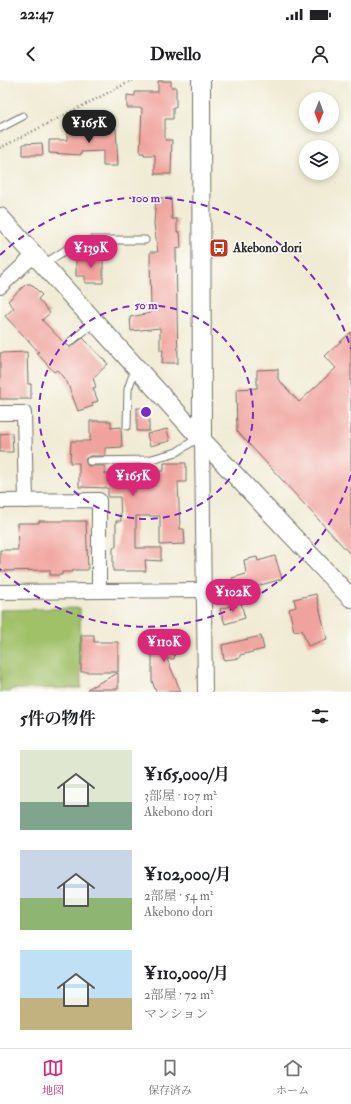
<!DOCTYPE html>
<html lang="ja">
<meta charset="utf-8">
<style>
:root{--surface:#fff;--page:#f2f2f2;--text:#202124;--muted:#757577;--line:#e0e0e0;--accent:#db2777}
body{margin:0;font-family:"IM FELL Double Pica","Noto Serif JP",serif;background:var(--page);color:var(--text);height:100vh;display:flex;flex-direction:column;font-size:15px;white-space:nowrap}
*{box-sizing:border-box;margin:0}
p{font-size:13px;color:var(--muted)}
.icon{flex:none;width:22px;height:22px;fill:none;stroke:currentColor;stroke-width:2;stroke-linecap:round;stroke-linejoin:round}
.map{position:relative;height:612px;overflow:hidden}
.sheet{display:flex;flex-direction:column;background:var(--surface);flex:1}
.sheet>*{flex:none}
.needle{width:26px;rotate:181deg}
.fabs{position:absolute;left:299px;top:12px;display:grid;gap:8px}
.fabs a{display:grid;place-items:center;width:40px;height:40px;border-radius:50%;background:var(--surface);box-shadow:0 2px 6px #0003;font-size:20px}
.price{position:absolute;translate:-50% -34px;padding:0 9px;border-radius:14px;background:var(--accent);color:#fff;font-size:13px;line-height:26px;filter:drop-shadow(0 1px 2px #0008)}
.price::after{content:'';position:absolute;left:50%;top:24px;width:12px;height:9px;margin-left:-6px;background:inherit;clip-path:polygon(0 0,100% 0,50% 100%)}
.price.active{background:#222;color:#fff}
ul{padding:0;list-style:none}
li{display:flex;align-items:center;gap:12px;height:100px;padding:0 20px}
li span{display:grid;place-items:center;flex:none;width:112px;height:80px;border-radius:0px;color:#555}
li>.icon{margin-inline-start:auto}
span .icon{width:48px;height:48px;fill:#fffc;stroke-width:1}
li b{font-size:17px}
h2{display:flex;justify-content:space-between;align-items:center;height:48px;padding:0 20px;font-size:17px}
.status{display:flex;justify-content:space-between;align-items:center;height:28px;padding:0 20px;background:var(--surface);direction:ltr}
.status svg{height:11px;fill:currentColor}
header{display:flex;justify-content:space-between;align-items:center;height:52px;padding:0 20px;background:var(--surface);font-size:18px;font-weight:700}
.menu{display:flex;justify-content:space-around;align-items:center;height:56px;border-top:1px solid var(--line);background:var(--surface);font-size:11px;color:var(--muted)}
.menu a{display:grid;justify-items:center;gap:2px}
.menu .active{color:var(--accent)}
.map>svg:first-child{display:block}
.green{fill:#a1c169;stroke:#66764a}
.building{fill:#f0a39e}
.lines{fill:none;stroke-linecap:round;stroke-linejoin:round}
.service-casing{stroke:#706e66;stroke-width:9}
.minor-casing{stroke:#706e66;stroke-width:16}
.tertiary-casing{stroke:#706e66;stroke-width:20}
.path{stroke:#706e66;stroke-width:2.5;stroke-dasharray:1 3;stroke-linecap:butt}
.service{stroke:#fff;stroke-width:7}
.minor{stroke:#fff;stroke-width:14}
.tertiary{stroke:#fff;stroke-width:18}
.ring{fill:none;stroke:#7b2cbf;stroke-width:2;stroke-dasharray:7 5}
.labels{text-anchor:middle;dominant-baseline:central;stroke-width:3;stroke-linejoin:round;paint-order:stroke}
.poi-label{font-size:13px;font-weight:bold;fill:#2b2b2b;stroke:#fdfcf7;text-anchor:start}
.centre{fill:#7b2cbf;stroke:#fdfcf7;stroke-width:2}
.ring-label{font-size:12px;text-anchor:middle;font-weight:bold;fill:#7b2cbf;stroke:#fdfcf7;stroke-width:3;stroke-linejoin:round;paint-order:stroke}
</style>
<div class="status"><b>22:47</b><svg viewBox="0 0 49 12"><path d="M0 12V9h3v3zM5 12V6h3v6zM10 12V3h3v9zM15 12V0h3v12zM26 1h20v11H26zM47 4h2v5h-2z"/></svg></div>
<header><svg class="icon" aria-label="back" viewBox="0 0 24 24"><path d="M15 5l-7 7 7 7"/></svg>Dwello<svg class="icon" aria-label="person" viewBox="0 0 24 24"><circle cx="12" cy="8" r="4"/><path d="M4 21q1-7 8-7t8 7"/></svg></header>
<div class="map">
<svg width="351" height="612" viewBox="0 0 351 612">
<rect width="100%" height="100%" fill="#fdfcf7"/>
<filter id="ink" filterUnits="userSpaceOnUse"><feTurbulence type="fractalNoise" baseFrequency=".025" numOctaves="2"/><feDisplacementMap in="SourceGraphic" scale="8" xChannelSelector="R" yChannelSelector="G"/><feConvolveMatrix kernelMatrix="1 2 1 2 8 2 1 2 1" color-interpolation-filters="sRGB"/></filter>
<filter id="wash" filterUnits="userSpaceOnUse"><feTurbulence type="fractalNoise" baseFrequency=".012" numOctaves="4" result="noise"/><feDisplacementMap in="SourceGraphic" scale="16" xChannelSelector="R" yChannelSelector="G"/><feGaussianBlur stdDeviation="0.9" result="paint"/><feColorMatrix in="noise" values="0 0 0 0 0 0 0 0 0 0 0 0 0 0 0 0 0 1.4 0 .05"/><feComposite in="paint" operator="in"/></filter>
<g filter="url(#wash)">
<rect width="100%" height="100%" fill="#f0ebd4"/>
<polygon class="green" points="80,528 81,608 11,609 11,612 0,612 0,530"/>
<g id="blocks">
<g class="building">
<polygon points="158,1 171,1 171,7 176,7 176,27 173,27 173,39 165,39 165,60 172,60 171,94 155,94 155,75 144,75 144,73 140,73 142,28 127,28 127,15 135,16 135,12 158,12"/>
<polygon points="116,48 118,86 103,86 103,71 81,72 81,75 49,73 49,60 67,60 67,49"/>
<polygon points="42,63 43,75 23,75 23,64"/>
<polygon points="156,118 171,118 172,139 177,139 177,152 180,152 181,168 176,169 178,283 162,283 163,270 160,270 160,248 131,251 130,237 151,233 150,172 158,172 154,144"/>
<polygon points="103,177 103,203 85,203 85,196 76,196 76,178"/>
<polygon points="26,204 31,204 42,215 38,219 50,233 42,240 69,268 83,258 108,284 93,298 96,307 93,308 98,321 92,323 93,326 78,331 67,302 57,290 54,292 36,272 39,272 5,236 14,228 8,221"/>
<polygon points="351,252 351,475 237,351 236,309 257,308 257,290 278,289 278,299 299,322 336,288 325,276"/>
<polygon points="27,272 28,304 31,304 31,319 0,319 0,273"/>
<rect x="137" y="328" width="12" height="23"/>
<polygon points="90,341 111,341 111,348 121,347 122,367 105,368 105,376 90,376 85,379 86,383 88,386 105,386 105,394 164,391 164,383 186,383 186,402 178,402 180,449 184,449 185,464 160,465 160,436 136,436 136,468 161,468 161,481 145,480 146,491 113,491 113,467 116,467 116,441 121,441 120,417 108,417 108,408 79,407 79,383 70,383 71,361 90,361"/>
<polygon points="167,349 170,361 150,366 147,354"/>
<polygon points="12,353 13,372 0,372 0,354"/>
<polygon points="39,441 86,441 88,490 73,490 73,492 62,492 62,495 50,495 50,490 0,491 0,470 18,470 17,443 39,443"/>
<polygon points="275,476 282,499 236,512 232,498 246,494 244,480 257,477 258,481"/>
<polygon points="316,514 327,559 308,566 302,550 294,551 289,529 296,527 294,519"/>
<polygon points="241,523 245,538 225,544 220,529"/>
<polygon points="81,555 94,555 94,562 118,562 118,592 81,592"/>
<polygon points="155,555 177,555 181,571 175,571 174,579 167,579 181,612 156,612 152,601 152,559 155,559"/>
<polygon points="261,556 264,569 240,575 240,578 224,580 222,565"/>
<polygon points="118,593 118,609 87,609"/>
</g>
</g>
</g>
<g filter="url(#ink)">
<use href="#blocks" fill-opacity="0" stroke="#706e66" stroke-width="1"/>
<g class="lines">
<g class="service-casing">
<g id="service">
<polyline points="0,48 23,36"/>
<polyline points="44,184 75,164 93,160 145,160"/>
<polyline points="70,262 95,242"/>
<polyline points="127,346 128,309 135,289"/>
<polyline points="90,381 148,380 177,372 199,357"/>
</g>
</g>
<g class="minor-casing">
<g id="minor">
<polyline points="0,207 35,174"/>
<polyline points="0,333 24,333 26,421"/>
<polyline points="202,360 205,612"/>
<polyline points="0,421 99,420 99,511"/>
<polyline points="0,512 205,510"/>
</g>
</g>
<g class="tertiary-casing">
<g id="tertiary">
<polyline points="201,0 202,360"/>
<polyline points="0,137 202,360 351,518"/>
</g>
</g>
<polyline class="path" points="0,68 133,0"/>
<use href="#service" class="service"/>
<use href="#minor" class="minor"/>
<use href="#tertiary" class="tertiary"/>
</g>
</g>
<g class="ring">
<circle cx="146" cy="332" r="107"/>
<path d="M351 395A214 214 0 0 1 0 489M0 175A214 214 0 0 1 351 269"/>
</g>
<defs>
<g id="bus-square" transform="scale(1)"><rect x="-9" y="-9" width="18" height="18" rx="4" fill="#c8321e" stroke="#fdfcf7"/><path d="M-5-6H5V4H4V6H2V4H-2V6H-4V4H-5ZM-3.5-4V0h7V-4ZM-3.5 1.2v1.5H-2V1.2ZM2 1.2v1.5H3.5V1.2Z" fill="#fff"/></g>
</defs>
<g fill-rule="evenodd">
<use href="#bus-square" x="219" y="168"/>
</g>
<g class="labels">
<g class="poi-label">
<text x="233" y="168">Akebono dori</text>
</g>
</g>
<circle cx="146" cy="332" r="6" class="centre"/>
<g class="ring-label">
<text x="146" y="122">100 m</text>
<text x="146" y="229">50 m</text>
</g>
</svg>
<div class="fabs">
<a><svg class="needle" viewBox="-14 -14 28 28"><path d="M0-13l5 13h-10z" fill="#e53935"/><path d="M0 13l5-13h-10z" fill="#757577"/></svg></a>
<a><svg class="icon" aria-label="layers" viewBox="0 0 24 24"><path d="M12 4l9 5-9 5-9-5zM3 14l9 5 9-5"/></svg></a>
</div>
<b class="price active" style="left:89px;top:64px">¥165K</b>
<b class="price" style="left:91px;top:189px">¥139K</b>
<b class="price" style="left:133px;top:417px">¥165K</b>
<b class="price" style="left:233px;top:533px">¥102K</b>
<b class="price" style="left:164px;top:583px">¥110K</b>
</div>
<section class="sheet">
<h2>5件の物件<svg class="icon" aria-label="filters" viewBox="0 0 24 24"><path d="M4 7h16M4 17h16"/><circle cx="9" cy="7" r="2"/><circle cx="15" cy="17" r="2"/></svg></h2>
<ul>
<li><span style="background:linear-gradient(#dfe7d0 65%,#7fa58c 0)"><svg class="icon" aria-label="home" viewBox="0 0 24 24"><path d="M3 11l9-7 9 7M6 9v11h12V9"/></svg></span><div><b>¥165,000/月</b><p>3部屋 · 107 m²</p><p>Akebono dori</p></div></li>
<li><span style="background:linear-gradient(#c9d6e8 60%,#8fb573 0)"><svg class="icon" aria-label="home" viewBox="0 0 24 24"><path d="M3 11l9-7 9 7M6 9v11h12V9"/></svg></span><div><b>¥102,000/月</b><p>2部屋 · 54 m²</p><p>Akebono dori</p></div></li>
<li><span style="background:linear-gradient(#bfe0f5 60%,#c2b280 0)"><svg class="icon" aria-label="home" viewBox="0 0 24 24"><path d="M3 11l9-7 9 7M6 9v11h12V9"/></svg></span><div><b>¥110,000/月</b><p>2部屋 · 72 m²</p><p>マンション</p></div></li>
</ul>
</section>
<nav class="menu">
<a class="active"><svg class="icon" aria-label="map" viewBox="0 0 24 24"><path d="M3 6l6-2 6 2 6-2v14l-6 2-6-2-6 2zM9 4v14M15 6v14"/></svg>地図</a>
<a><svg class="icon" aria-label="saved" viewBox="0 0 24 24"><path d="M7 4h10v16l-5-4-5 4z"/></svg>保存済み</a>
<a><svg class="icon" aria-label="home" viewBox="0 0 24 24"><path d="M3 11l9-7 9 7M6 9v11h12V9"/></svg>ホーム</a>
</nav>
